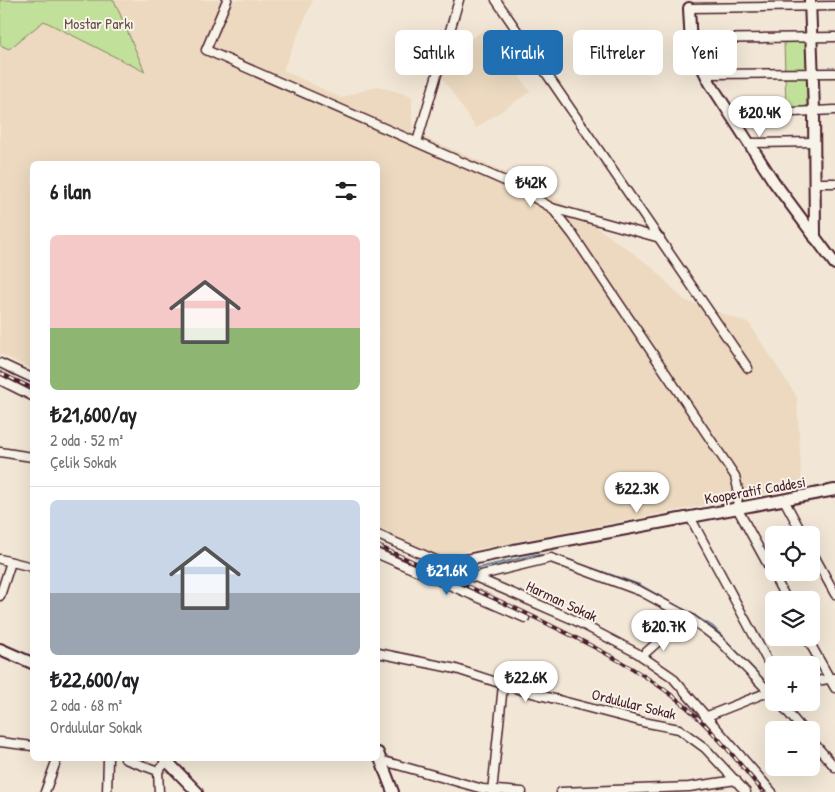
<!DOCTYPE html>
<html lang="tr">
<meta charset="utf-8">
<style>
:root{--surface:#fff;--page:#f6f6f6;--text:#202124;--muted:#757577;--line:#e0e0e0;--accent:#1f6fb2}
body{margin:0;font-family:"Patrick Hand",sans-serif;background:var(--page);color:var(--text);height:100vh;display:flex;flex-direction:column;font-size:19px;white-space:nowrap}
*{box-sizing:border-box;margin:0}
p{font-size:16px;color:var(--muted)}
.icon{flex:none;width:28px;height:28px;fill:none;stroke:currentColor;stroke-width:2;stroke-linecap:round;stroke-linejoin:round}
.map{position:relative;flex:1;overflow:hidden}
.side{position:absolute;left:30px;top:161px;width:350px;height:600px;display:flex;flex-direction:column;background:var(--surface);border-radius:8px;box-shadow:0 5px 20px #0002}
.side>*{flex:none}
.top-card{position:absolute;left:395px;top:30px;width:365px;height:45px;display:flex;gap:10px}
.controls{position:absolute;left:765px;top:526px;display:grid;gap:10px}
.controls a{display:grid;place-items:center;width:55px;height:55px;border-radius:8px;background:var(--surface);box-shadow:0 5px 20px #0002;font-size:25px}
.price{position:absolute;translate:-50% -42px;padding:0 11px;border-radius:18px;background:#fff;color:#222;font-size:16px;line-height:32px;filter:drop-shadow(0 1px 2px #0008)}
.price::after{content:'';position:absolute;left:50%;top:30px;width:15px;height:11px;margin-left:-8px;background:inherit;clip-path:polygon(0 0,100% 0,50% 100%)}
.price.on{background:var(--accent);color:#fff}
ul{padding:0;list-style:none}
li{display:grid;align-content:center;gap:10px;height:265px;padding:0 20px}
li+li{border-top:1px solid var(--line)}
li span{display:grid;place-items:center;height:155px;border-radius:8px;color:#555}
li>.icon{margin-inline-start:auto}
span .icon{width:90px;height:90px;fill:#fffc;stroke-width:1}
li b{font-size:21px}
h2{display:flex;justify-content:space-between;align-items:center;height:60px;padding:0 20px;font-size:21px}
.pill{padding:0 18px;border-radius:8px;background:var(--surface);box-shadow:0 5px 20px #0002;font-size:18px;line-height:45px}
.pill.on{background:var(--accent);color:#fff}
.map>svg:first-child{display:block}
.built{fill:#ecd9c0}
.green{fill:#c1e099;stroke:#868062}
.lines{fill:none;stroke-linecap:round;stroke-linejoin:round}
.stream{stroke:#6a8598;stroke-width:2}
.minor-casing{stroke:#4a1f2b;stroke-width:11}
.tertiary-casing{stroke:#4a1f2b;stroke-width:14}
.minor{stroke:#f7f3e8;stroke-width:8}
.tertiary{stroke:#f7f3e8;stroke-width:10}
.rail-casing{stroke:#4a1f2b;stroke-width:4}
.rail{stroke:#f7f3e8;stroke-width:2;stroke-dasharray:5.5;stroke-linecap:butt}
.labels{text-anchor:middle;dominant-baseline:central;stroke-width:4;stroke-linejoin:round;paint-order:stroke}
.park-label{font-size:15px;fill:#684f46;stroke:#f7f3e8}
.street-label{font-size:15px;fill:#4a1f2b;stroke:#f7f3e8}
</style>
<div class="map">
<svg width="835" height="792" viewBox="0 0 835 792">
<rect width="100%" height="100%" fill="#f2e7d6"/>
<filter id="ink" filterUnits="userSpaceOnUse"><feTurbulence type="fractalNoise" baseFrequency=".02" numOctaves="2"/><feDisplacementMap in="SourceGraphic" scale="10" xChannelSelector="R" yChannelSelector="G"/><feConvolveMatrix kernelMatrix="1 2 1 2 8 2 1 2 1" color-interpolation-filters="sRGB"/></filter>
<g filter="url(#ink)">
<g class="built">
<polygon points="114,0 313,0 283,70 341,98 377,86 412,96 412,132 540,187 651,266 684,300 749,323 797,397 802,486 436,557 378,529 378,164 32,164 32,369 0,354 0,44 9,49 44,21 144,72"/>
<polygon points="487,28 530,92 476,128 433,64"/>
</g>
<g class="green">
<polygon points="0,0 114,0 145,72 44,21 9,49 0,45"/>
<polygon points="784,42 806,42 807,108 786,108"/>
</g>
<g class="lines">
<g class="stream">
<polyline points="565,559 640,585 712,626 768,684"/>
<polyline points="470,570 535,555 548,555"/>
<polyline points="784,702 808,730"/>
<polyline points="811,734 835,761"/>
</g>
<g class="minor-casing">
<g id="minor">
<polyline points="227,0 206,50 507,182 552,208 573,235 735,476 738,489 737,508 787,600"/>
<polyline points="496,0 748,368"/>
<polyline points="689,8 835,6"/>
<polyline points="691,39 835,37"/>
<polyline points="706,74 835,73"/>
<polyline points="730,115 835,110"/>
<polyline points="417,142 459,0"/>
<polyline points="749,143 814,142"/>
<polyline points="814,183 835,183"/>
<polyline points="552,208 660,238"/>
<polyline points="0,363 32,378"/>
<polyline points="0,380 32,396"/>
<polyline points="0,452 32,457"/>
<polyline points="784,500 803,535"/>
<polyline points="690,517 774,673"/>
<polyline points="378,535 572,619 637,653 672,677 772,792"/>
<polyline points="811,550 835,594"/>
<polyline points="378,554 525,618"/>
<polyline points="0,559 32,567"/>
<polyline points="473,577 551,558 640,591 690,618 719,640 774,697"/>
<polyline points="0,596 11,562"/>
<polyline points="807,638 835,688"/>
<polyline points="378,653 456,669 524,691 643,722 679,729 705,748 746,792"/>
<polyline points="642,656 670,631"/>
<polyline points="811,682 834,678"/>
<polyline points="779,702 803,730"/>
<polyline points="705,717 773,690"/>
<polyline points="811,740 835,767"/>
<polyline points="0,742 32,746"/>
<polyline points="125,759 158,771"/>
<polyline points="380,760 483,789 522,792"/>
<polyline points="45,792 57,759"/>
<polyline points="107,792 108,759"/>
<polyline points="159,792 158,771 167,761"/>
<polyline points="492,792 503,685"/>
<polyline points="561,792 689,787 736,780"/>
</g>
</g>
<g class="tertiary-casing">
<g id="tertiary">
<polyline points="810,0 814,110 815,238"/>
<polyline points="689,8 691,45 710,83 774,182 835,264"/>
<polyline points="444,565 514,550 835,490"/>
<polyline points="0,649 32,663"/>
<polyline points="378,753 393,792"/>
<polyline points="165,759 197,792"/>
</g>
</g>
<use href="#minor" class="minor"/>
<use href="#tertiary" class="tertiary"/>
<g class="rail-casing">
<g id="rail">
<polyline points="0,373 32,388"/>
<path d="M378,546C436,572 496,598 554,627C597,648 640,670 678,700C710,726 737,760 763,792"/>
</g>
</g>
<use href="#rail" class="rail"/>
</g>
</g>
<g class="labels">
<g class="park-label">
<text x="99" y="23">Mostar Parkı</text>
</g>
<g class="street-label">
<text transform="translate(755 490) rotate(-10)">Kooperatif Caddesi</text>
<text transform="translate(562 601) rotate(25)">Harman Sokak</text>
<text transform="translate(634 704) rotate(14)">Ordulular Sokak</text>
</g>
</g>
</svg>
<div class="controls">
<a><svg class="icon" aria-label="locate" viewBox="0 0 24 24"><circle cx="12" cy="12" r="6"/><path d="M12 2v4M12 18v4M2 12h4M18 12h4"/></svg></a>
<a><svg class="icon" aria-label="layers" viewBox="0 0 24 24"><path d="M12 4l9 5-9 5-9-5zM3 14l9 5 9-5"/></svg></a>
<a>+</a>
<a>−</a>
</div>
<b class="price" style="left:760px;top:138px">₺20.4K</b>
<b class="price" style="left:531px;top:208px">₺42K</b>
<b class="price" style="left:637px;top:514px">₺22.3K</b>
<b class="price on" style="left:447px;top:596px">₺21.6K</b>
<b class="price" style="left:664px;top:652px">₺20.7K</b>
<b class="price" style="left:526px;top:703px">₺22.6K</b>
<div class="top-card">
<a class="pill">Satılık</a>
<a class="pill on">Kiralık</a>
<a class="pill">Filtreler</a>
<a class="pill">Yeni</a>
</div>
<section class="side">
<h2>6 ilan<svg class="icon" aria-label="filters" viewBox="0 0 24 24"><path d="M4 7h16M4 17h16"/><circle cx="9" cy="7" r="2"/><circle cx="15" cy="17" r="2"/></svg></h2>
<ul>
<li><span style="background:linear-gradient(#f6c9c9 60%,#8fb573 0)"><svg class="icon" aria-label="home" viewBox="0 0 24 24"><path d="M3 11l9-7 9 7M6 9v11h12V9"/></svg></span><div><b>₺21,600/ay</b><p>2 oda · 52 m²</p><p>Çelik Sokak</p></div></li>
<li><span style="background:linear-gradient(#c9d6e8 60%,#9aa5b1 0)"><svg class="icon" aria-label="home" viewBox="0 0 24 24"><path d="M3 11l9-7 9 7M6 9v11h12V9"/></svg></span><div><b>₺22,600/ay</b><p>2 oda · 68 m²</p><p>Ordulular Sokak</p></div></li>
</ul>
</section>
</div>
